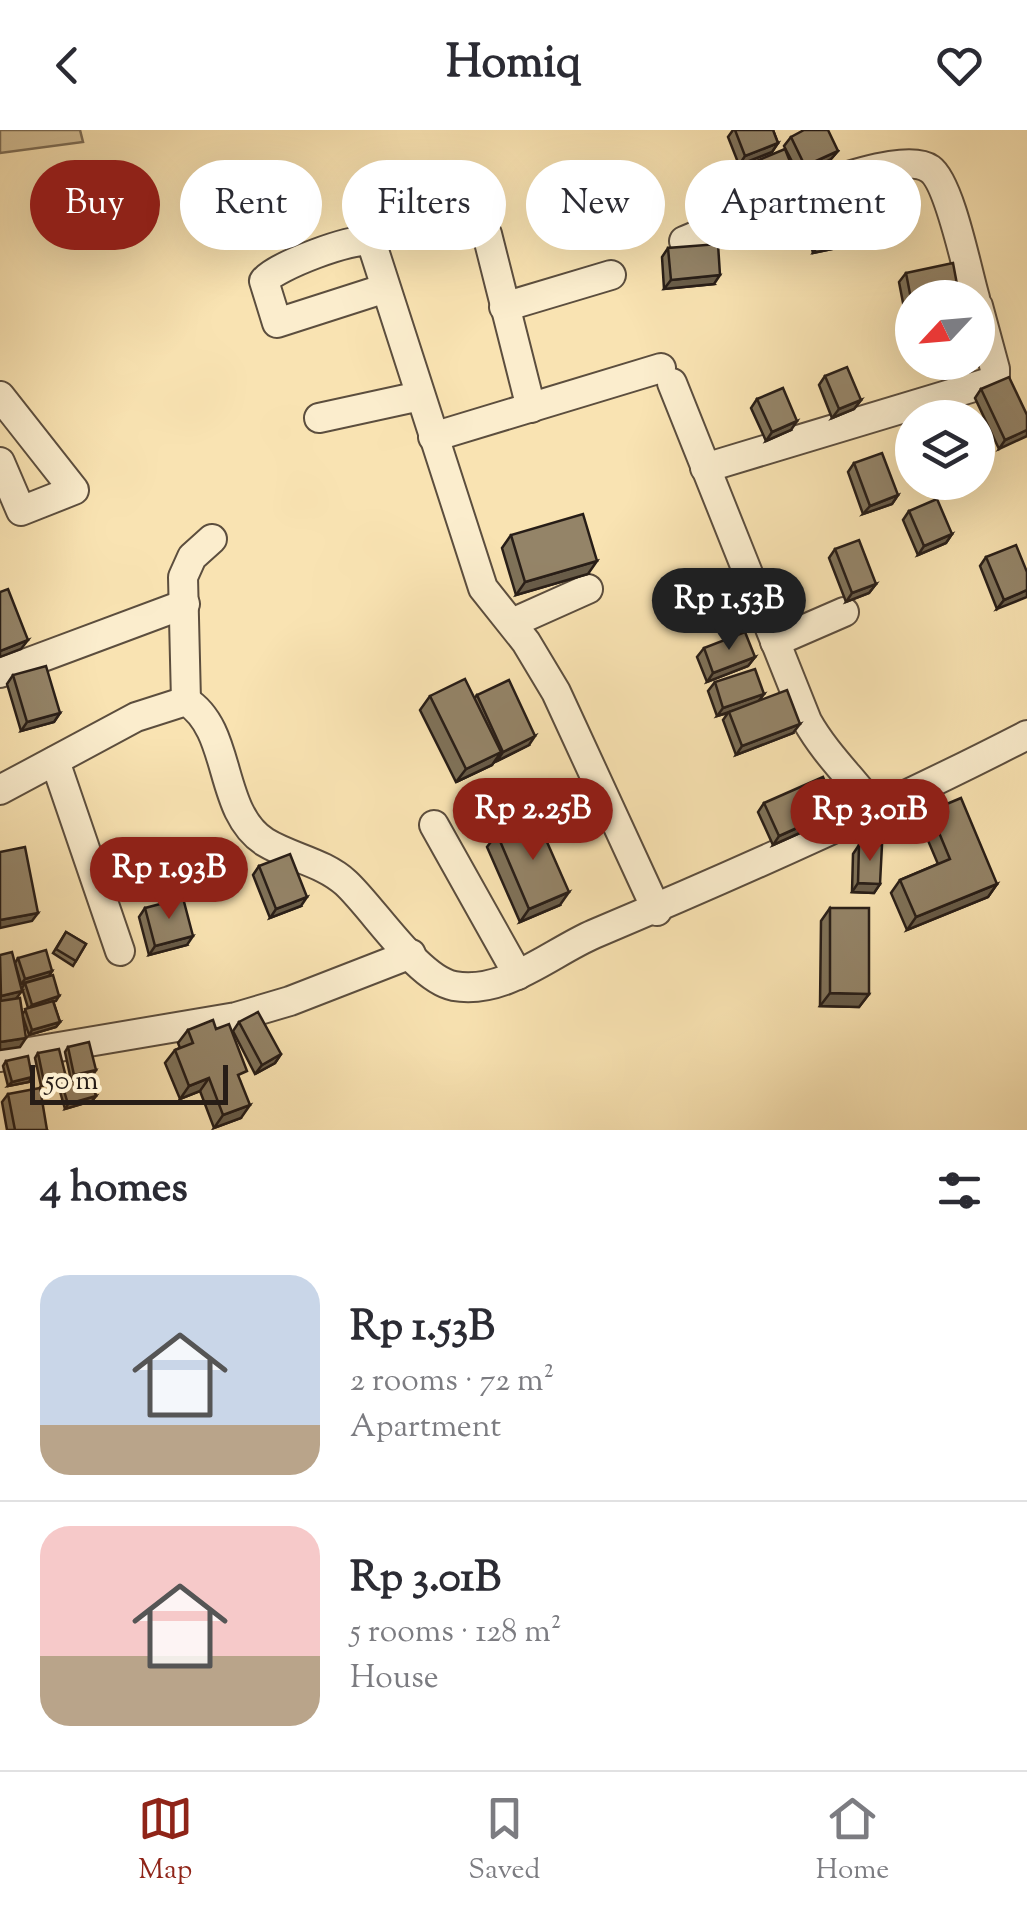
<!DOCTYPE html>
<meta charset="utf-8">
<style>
:root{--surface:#fff;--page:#f2f2f3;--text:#2b2b33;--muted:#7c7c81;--line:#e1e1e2;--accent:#8f2418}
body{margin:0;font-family:"Sorts Mill Goudy",serif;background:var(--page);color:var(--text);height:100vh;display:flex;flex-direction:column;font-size:38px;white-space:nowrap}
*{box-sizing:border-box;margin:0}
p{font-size:32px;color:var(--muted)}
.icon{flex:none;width:55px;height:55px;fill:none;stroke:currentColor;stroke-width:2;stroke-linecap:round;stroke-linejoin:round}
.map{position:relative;height:1000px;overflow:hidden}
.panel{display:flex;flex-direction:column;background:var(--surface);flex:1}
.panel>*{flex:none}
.top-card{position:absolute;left:30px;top:30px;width:968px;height:90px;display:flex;gap:20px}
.needle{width:65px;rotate:244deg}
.controls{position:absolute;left:895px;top:150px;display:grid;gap:20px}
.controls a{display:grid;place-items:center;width:100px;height:100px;border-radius:50%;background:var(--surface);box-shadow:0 10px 40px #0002;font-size:50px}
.scale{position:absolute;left:30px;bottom:25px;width:198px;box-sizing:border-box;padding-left:10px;border:5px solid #271d17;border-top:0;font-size:28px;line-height:35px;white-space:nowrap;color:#271d17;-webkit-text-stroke:8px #fbedcd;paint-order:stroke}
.price{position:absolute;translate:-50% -85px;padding:0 22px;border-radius:35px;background:var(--accent);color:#fff;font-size:32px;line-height:65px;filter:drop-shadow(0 2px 5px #0008)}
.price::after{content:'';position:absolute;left:50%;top:60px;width:30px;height:22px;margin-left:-15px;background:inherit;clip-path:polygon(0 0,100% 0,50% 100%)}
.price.current{background:#222;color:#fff}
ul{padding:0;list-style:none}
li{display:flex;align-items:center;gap:30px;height:250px;padding:0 40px}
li+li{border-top:2px solid var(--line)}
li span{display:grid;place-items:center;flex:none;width:280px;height:200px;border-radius:30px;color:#555}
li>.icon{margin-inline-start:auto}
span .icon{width:120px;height:120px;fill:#fffc;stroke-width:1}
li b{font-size:42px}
h2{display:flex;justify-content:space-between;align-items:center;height:120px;padding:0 40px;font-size:42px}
.tag{padding:0 35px;border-radius:45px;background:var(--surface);box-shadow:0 10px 40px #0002;font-size:35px;line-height:90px}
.tag.current{background:var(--accent);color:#fff}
header{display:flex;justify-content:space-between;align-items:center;height:130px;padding:0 40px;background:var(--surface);font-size:45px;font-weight:700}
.tab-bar{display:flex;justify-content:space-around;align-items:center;height:140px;border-top:2px solid var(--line);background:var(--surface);font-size:28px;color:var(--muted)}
.tab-bar a{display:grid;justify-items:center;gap:5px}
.tab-bar .current{color:var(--accent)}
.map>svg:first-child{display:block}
.green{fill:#d5c198;stroke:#7e6f58;stroke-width:2.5}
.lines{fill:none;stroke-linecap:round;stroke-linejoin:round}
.minor-casing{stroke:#5c4e3e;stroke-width:32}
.minor{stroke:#fbedcd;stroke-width:28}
.wall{fill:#7f7259;stroke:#271d17;stroke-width:2.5}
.shaded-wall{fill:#685c49;stroke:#271d17;stroke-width:2.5}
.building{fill:#948468;stroke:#271d17;stroke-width:2.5}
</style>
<header><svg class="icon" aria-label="back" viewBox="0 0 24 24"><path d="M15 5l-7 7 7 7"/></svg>Homiq<svg class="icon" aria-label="heart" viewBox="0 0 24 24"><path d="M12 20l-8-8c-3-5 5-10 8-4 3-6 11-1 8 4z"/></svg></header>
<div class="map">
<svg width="1027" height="1000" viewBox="0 0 1027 1000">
<rect width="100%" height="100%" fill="#f9e3b2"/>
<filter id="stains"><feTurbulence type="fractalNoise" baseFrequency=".002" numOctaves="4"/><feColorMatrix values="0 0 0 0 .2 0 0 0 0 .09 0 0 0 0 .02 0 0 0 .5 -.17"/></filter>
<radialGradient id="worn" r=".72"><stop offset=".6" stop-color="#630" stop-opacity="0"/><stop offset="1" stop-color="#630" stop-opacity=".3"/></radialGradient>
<polygon class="green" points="0,0 80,0 83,12 0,23"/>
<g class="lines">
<g class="minor-casing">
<g id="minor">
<polyline points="487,104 531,278"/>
<path d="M684,111C725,94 895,14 930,39C950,53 967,141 975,168"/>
<path d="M386,158L277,193L264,151C276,136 353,107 371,111L483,458L526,512L556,562L657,781"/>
<polyline points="504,177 611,145"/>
<path d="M672,253L807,591C826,625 854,650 877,682"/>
<polyline points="0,266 74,360 21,381 0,332"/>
<polyline points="319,288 420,266"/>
<polyline points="433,307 661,238"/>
<polyline points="705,338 987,253 995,247 995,239 978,176"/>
<polyline points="512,493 588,459"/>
<polyline points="775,512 844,482"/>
<polyline points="0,543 185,474"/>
<polyline points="186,571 183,447 192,427 212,409"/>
<polyline points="55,631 120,821"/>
<path d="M0,660L136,587L186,571C233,600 217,681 265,712C291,728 323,732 346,753C374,779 418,849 454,856C505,865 550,823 594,804C741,742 885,678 1027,605"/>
<polyline points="434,695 518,845"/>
<polyline points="0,927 236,887 290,871 411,824"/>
</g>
</g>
<use href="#minor" class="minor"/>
</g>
<g class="wall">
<polygon points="733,0 773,0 778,13 772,22 739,35 728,7"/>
<polygon points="791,7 838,21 831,29 799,45 784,16"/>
<polygon points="754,32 789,53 759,66 748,41"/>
<polygon points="810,59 861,81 867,104 860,113 813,123 807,98 811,94 804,68"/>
<polygon points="668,118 714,154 664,159 662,127"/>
<polygon points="906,143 959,165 957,168 912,168 912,182 905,183 899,152"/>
<polygon points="825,246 861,270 854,279 832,288 819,255"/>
<polygon points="981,259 1027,285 999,319 975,268"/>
<polygon points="757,269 791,300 766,311 751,278"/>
<polygon points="854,333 898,365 892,374 863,384 848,342"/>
<polygon points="909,381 952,404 946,413 918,425 903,390"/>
<polygon points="511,405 588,444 516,465 502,418"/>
<polygon points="835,419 876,454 869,463 846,472 829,428"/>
<polygon points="986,427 1027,442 997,479 980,436"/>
<polygon points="704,518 755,527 748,536 707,552 697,527"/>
<polygon points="13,545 60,583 54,592 21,601 7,554"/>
<polygon points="715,552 764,564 759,570 793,603 736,625 723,590 728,583 717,586 708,561"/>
<polygon points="477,565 529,615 497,631 496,629 492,635 456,652 420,580 430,566 474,569"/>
<polygon points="764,673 831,689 773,715 758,682"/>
<polygon points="930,681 997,754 988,767 907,800 891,763 900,750 938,734 921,694"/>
<polygon points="497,704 560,775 520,792 487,717"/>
<polygon points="859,715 880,754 874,763 852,762 853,724"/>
<polygon points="259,736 301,776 270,788 253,745"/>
<polygon points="145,778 187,815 149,825 139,787"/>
<polygon points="830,778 869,864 859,877 820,876 821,791"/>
<polygon points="66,802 86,814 73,836 53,823"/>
<polygon points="18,828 52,841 49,846 21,854 15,833"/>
<polygon points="25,853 59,866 53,871 60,892 56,897 29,905 22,884 28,878 22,858"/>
<polygon points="239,892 281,924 275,933 255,944 233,901"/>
<polygon points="188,900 240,951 241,988 214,998 200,961 180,969 165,933 175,920 180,918 178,913"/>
<polygon points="68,917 93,945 89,946 96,966 92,971 65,979 59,958 62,954 82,947 71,950 65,922"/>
<polygon points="38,923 66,947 63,951 41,956 35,928"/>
<polygon points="6,931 32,947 29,952 8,956 3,936"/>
<polygon points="8,964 47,1000 7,1000 2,972"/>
</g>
<g class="shaded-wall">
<polygon points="778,13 772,22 739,35 745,26"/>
<polygon points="838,21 831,29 799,45 805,36"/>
<polygon points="795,44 789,53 759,66 765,57"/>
<polygon points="866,74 860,83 814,90 817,86"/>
<polygon points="867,104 860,113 813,123 819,114"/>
<polygon points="720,145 714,154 664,159 671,150"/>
<polygon points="861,270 854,279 832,288 839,279"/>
<polygon points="797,291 791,300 766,311 772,302"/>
<polygon points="1027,300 1027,306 999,319 1005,310"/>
<polygon points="898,365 892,374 863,384 870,376"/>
<polygon points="952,404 946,413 918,425 924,416"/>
<polygon points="597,431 588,444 516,465 525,452"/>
<polygon points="876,454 869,463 846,472 852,463"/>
<polygon points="1027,460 1027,467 997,479 1004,470"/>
<polygon points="28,510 21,519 0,527 0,521"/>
<polygon points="755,527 748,536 707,552 713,543"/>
<polygon points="764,564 757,573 717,586 723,578"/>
<polygon points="60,583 54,592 21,601 27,592"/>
<polygon points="800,594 793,603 736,625 742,616"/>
<polygon points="535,606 529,615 497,631 503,622"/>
<polygon points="501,622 492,635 456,652 466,639"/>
<polygon points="837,680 831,689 773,715 779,706"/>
<polygon points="858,753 880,754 874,763 852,762"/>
<polygon points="997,754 988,767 907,800 916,787"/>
<polygon points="569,762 560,775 520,792 529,779"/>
<polygon points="307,767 301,776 270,788 276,779"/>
<polygon points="38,783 32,791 0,798 0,790"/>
<polygon points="193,806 187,815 149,825 155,816"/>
<polygon points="52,841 49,846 21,854 25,849"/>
<polygon points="22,861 15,870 0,874 1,866"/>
<polygon points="830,863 869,864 859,877 820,876"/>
<polygon points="59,866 56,871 28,879 32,875"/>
<polygon points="60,892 56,897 29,905 32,900"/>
<polygon points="26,908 20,917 0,920 0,912"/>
<polygon points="281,924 275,933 255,944 262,935"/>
<polygon points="96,940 93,945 71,950 74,945"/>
<polygon points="32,947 29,952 8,956 12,952"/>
<polygon points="66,947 63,951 41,956 44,952"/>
<polygon points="209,948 200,961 180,969 189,956"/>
<polygon points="96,966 92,971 65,979 68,974"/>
<polygon points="250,975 241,988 214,998 223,985"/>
</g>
<g class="building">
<polygon points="735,0 773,0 778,13 745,26"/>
<polygon points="804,0 828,0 838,21 805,36 791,7"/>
<polygon points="785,19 795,44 765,57 754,32"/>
<polygon points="859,47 866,74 817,86 810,59"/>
<polygon points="861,79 867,104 819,114 814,90"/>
<polygon points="718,114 720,145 671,150 668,118"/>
<polygon points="953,133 959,165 945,168 912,168 912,174 906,143"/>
<polygon points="847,237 861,270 839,279 825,246"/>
<polygon points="1009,247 1027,285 1027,300 1005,310 981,259"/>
<polygon points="783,258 797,291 772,302 757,269"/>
<polygon points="882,323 898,365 870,376 854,333"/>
<polygon points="937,369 952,404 924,416 909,381"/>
<polygon points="583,384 597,431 525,452 511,405"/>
<polygon points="859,410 876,454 852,463 835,419"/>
<polygon points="1016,415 1027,442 1027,460 1004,470 986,427"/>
<polygon points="8,459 28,510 0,521 0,462"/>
<polygon points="745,502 755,527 713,543 704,518"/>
<polygon points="46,536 60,583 27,592 13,545"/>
<polygon points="755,539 764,564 723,578 715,552"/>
<polygon points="465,549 501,622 466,639 430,566"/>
<polygon points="509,550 535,606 503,622 477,565"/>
<polygon points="787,560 800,594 742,616 729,582"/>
<polygon points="823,647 837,680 779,706 764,673"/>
<polygon points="961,668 997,754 916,787 900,750 950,729 930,681"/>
<polygon points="536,687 569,762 529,779 497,704"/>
<polygon points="859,715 882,715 880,754 858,753"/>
<polygon points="25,717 38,783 0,790 0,722"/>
<polygon points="290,724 307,767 276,779 259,736"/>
<polygon points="183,768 193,806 155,816 145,778"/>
<polygon points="830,778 869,778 869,864 830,863"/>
<polygon points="66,802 86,814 76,831 56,819"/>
<polygon points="46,820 52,841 25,849 18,828"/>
<polygon points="12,822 22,861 1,866 0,825"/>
<polygon points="53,845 59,866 32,875 25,853"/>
<polygon points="20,868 26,908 0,912 0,871"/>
<polygon points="53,871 60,892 32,900 25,879"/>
<polygon points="258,882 281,924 262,935 239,892"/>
<polygon points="213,890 216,899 229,894 247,941 238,945 250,975 223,985 209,948 189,956 175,920 193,913 188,900"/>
<polygon points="89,912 96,940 74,945 68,917"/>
<polygon points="59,919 66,947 44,952 38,923"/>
<polygon points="28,926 32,947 12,952 6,931"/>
<polygon points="89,945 96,966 68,974 62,954"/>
<polygon points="40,958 47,1000 15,1000 8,964"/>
</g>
<rect width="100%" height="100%" filter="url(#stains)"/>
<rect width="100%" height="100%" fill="url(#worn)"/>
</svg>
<div class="controls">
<a><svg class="needle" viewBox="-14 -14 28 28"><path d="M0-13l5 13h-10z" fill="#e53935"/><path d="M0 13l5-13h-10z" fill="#7c7c81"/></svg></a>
<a><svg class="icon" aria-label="layers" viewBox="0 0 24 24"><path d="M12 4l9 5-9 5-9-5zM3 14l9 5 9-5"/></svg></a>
</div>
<div class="scale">50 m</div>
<b class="price current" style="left:729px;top:523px">Rp 1.53B</b>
<b class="price" style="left:533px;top:733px">Rp 2.25B</b>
<b class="price" style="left:870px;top:734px">Rp 3.01B</b>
<b class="price" style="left:169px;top:792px">Rp 1.93B</b>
<div class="top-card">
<a class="tag current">Buy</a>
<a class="tag">Rent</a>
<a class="tag">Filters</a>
<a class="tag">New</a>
<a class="tag">Apartment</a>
</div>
</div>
<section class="panel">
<h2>4 homes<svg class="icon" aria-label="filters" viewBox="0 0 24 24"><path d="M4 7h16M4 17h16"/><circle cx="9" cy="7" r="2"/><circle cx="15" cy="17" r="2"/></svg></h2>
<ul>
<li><span style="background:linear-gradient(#c9d6e8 75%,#b9a48a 0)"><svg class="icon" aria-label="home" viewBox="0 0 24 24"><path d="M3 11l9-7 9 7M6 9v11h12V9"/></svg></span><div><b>Rp 1.53B</b><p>2 rooms · 72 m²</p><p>Apartment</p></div></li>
<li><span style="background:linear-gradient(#f6c9c9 65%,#b9a48a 0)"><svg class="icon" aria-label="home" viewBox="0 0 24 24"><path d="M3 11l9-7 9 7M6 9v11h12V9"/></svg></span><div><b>Rp 3.01B</b><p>5 rooms · 128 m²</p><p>House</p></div></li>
</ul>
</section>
<nav class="tab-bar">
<a class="current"><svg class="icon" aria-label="map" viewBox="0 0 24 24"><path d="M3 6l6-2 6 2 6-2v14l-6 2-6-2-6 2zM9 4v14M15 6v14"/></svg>Map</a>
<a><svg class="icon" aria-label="saved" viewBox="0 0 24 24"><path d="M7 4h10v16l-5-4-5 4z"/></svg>Saved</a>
<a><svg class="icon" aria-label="home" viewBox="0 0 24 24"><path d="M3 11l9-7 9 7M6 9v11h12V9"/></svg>Home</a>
</nav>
